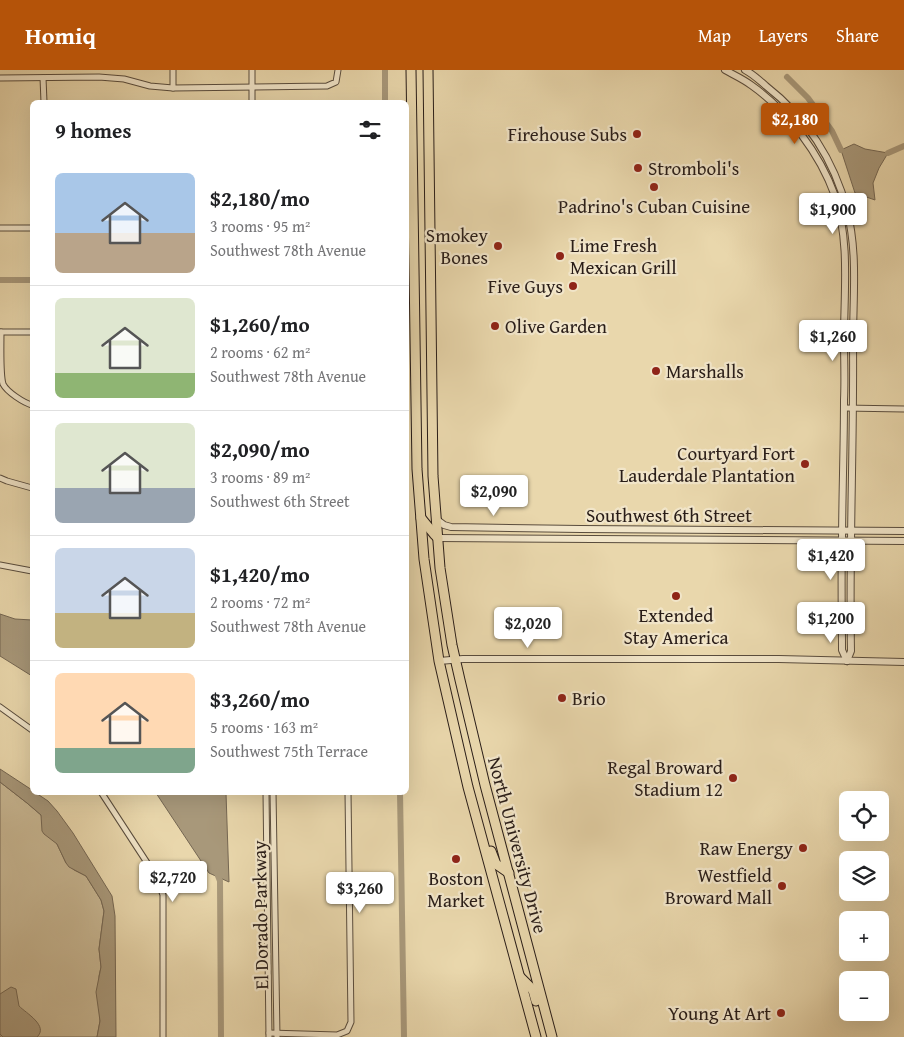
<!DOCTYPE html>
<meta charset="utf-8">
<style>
:root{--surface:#fff;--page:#f6f6f6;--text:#202124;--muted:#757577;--line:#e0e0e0;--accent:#b45309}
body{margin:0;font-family:"Gentium Book Plus",serif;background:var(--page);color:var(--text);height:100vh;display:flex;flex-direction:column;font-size:19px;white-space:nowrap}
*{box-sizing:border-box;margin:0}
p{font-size:16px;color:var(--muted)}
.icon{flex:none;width:28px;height:28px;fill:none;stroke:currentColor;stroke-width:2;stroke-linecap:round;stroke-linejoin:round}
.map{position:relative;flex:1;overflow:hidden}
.side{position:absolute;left:30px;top:30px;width:379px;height:695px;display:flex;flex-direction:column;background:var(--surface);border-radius:8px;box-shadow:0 5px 20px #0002}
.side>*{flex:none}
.fabs{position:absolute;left:839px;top:721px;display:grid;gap:10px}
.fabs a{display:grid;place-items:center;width:50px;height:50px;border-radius:8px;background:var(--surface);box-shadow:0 5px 20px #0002;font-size:25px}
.price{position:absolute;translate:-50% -42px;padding:0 11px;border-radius:5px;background:#fff;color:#222;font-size:16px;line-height:32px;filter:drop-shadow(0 1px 2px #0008)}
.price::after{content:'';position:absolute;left:50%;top:30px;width:15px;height:11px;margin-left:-8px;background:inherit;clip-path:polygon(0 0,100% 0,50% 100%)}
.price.active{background:var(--accent);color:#fff}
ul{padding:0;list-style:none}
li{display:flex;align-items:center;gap:15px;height:125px;padding:0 25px}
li+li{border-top:1px solid var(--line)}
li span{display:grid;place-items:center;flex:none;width:140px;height:100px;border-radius:8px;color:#555}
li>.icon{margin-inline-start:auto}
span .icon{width:60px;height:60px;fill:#fffc;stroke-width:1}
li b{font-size:21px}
h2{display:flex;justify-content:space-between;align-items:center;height:60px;padding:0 25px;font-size:21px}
header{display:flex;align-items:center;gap:30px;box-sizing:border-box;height:70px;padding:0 25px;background:var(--accent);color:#fff}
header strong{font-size:24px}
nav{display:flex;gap:28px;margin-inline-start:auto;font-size:18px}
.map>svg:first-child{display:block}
.green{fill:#c8b793;stroke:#786a56}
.water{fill:#a8987a;stroke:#756753}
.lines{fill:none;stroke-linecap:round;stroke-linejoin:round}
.canal{stroke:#a8987a;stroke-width:6}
.minor-casing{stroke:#594c3d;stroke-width:7}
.tertiary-casing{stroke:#594c3d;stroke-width:8}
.primary-casing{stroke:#291d18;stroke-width:11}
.minor{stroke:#f1e5c9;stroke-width:5}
.tertiary{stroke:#f1e5c9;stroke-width:6}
.primary{stroke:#e9d7ac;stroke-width:9}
.poi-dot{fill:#8f2418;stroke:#f1e5c9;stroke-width:2}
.labels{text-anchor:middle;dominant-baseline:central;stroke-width:4.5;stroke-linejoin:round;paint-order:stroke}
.poi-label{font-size:19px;fill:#291d18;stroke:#f1e5c9;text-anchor:end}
.street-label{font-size:19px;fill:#291d18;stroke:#f1e5c9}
</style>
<header>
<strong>Homiq</strong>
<nav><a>Map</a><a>Layers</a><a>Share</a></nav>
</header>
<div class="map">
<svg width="904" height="967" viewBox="0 0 904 967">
<rect width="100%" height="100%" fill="#e9d7ac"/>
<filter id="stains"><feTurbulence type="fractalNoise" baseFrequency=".004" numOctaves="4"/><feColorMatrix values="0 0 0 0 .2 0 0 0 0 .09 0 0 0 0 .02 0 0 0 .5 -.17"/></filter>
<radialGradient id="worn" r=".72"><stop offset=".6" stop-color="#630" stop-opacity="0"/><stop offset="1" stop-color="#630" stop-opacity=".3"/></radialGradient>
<polygon class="green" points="0,712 27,733 41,745 53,770 57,774 66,793 74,800 86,806 101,830 104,841 99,879 101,897 99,906 100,951 97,967 0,967"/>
<g class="water">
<polygon points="854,74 865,79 888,83 879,98 873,113 875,130 855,123 841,80"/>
<polygon points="0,544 15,549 32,550 32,606 0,586"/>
<polygon points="0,699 32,720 32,722 36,723 48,731 57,741 73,763 112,826 115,846 116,967 97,967 100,951 96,922 101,897 99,879 104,841 101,830 86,806 69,797 66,793 57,774 44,764 42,761 41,745 27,733 0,712"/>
<polygon points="156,723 226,723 229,812 209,803"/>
<path d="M11,917L16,919L19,936C26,943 49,956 37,967H3L0,964V924Z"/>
</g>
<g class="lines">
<g class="canal">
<polyline points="385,0 385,32"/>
<polyline points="787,7 808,28 832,61 841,80"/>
<polyline points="888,83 904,76"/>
<polyline points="0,210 32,210"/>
<polyline points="400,722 404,967"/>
<polyline points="216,801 220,811 221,967"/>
</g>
<g class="minor-casing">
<g id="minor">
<polyline points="173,0 173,18"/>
<polyline points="252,0 252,32"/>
<polyline points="0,8 99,7 124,9 150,16 173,18 327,16 336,12 338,0"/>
<polyline points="43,8 44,32"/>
<polyline points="0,158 32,158"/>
<polyline points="0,262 32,262"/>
<path d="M1,262C1,274 0,304 3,314C7,322 24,333 32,335"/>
<polyline points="844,338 904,339"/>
<polyline points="0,408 7,411 32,418"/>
<polyline points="0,495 32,501"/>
<polyline points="0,637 32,660"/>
<polyline points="101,722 157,808 163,825 163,967"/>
<polyline points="266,722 269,967"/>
<polyline points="273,722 277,967"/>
<polyline points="269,963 337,965 347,961 351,952 348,722"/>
</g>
</g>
<g class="tertiary-casing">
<g id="tertiary">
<path d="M725,0C734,5 743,9 751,15C788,41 820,84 835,126C850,172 844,221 844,269C844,289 845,309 844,330C844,379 842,428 842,478C841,512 842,546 842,580L847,591"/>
<path d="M745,0C753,4 759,10 766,16C806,47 834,90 847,140C858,183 853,227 853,271C854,374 849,478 851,581L847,591"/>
<polyline points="436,449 444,455 451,457 581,459 904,461"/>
<polyline points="438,468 904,471"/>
<polyline points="439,591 463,589 779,589 904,592"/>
</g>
</g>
<g class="primary-casing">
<g id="primary">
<polyline points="411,0 417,399 424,489 439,591 468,717 536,967"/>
<polyline points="428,0 433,406 440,498 452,575 460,610 485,715 552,967"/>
<polyline points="421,448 434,464 438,468"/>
<polyline points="491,781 496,794 509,803"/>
<polyline points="520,907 533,920 536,931"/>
</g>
</g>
<use href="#minor" class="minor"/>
<use href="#tertiary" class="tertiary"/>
<use href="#primary" class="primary"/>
</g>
<g class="poi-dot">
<circle cx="637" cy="64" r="5"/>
<circle cx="638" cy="98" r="5"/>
<circle cx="654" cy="117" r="5"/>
<circle cx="498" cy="176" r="5"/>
<circle cx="560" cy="186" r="5"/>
<circle cx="573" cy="216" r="5"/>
<circle cx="495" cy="256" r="5"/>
<circle cx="656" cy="301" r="5"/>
<circle cx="805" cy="394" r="5"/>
<circle cx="676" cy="526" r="5"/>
<circle cx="562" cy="628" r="5"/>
<circle cx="733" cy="708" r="5"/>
<circle cx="803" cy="778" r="5"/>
<circle cx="456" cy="789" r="5"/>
<circle cx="782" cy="816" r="5"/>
<circle cx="781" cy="943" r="5"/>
</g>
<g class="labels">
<g class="poi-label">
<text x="627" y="64">Firehouse Subs</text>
<text x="648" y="98" text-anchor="start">Stromboli's</text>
<text x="654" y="136" text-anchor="middle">Padrino's Cuban Cuisine</text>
<text x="488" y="165">Smokey<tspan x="488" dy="22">Bones</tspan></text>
<text x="570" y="175" text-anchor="start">Lime Fresh<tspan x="570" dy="22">Mexican Grill</tspan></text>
<text x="563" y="216">Five Guys</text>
<text x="505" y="256" text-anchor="start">Olive Garden</text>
<text x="666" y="301" text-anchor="start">Marshalls</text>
<text x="795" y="383">Courtyard Fort<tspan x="795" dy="22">Lauderdale Plantation</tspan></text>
<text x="676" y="545" text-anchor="middle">Extended<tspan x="676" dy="22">Stay America</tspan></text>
<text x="572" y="628" text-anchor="start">Brio</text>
<text x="723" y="697">Regal Broward<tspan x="723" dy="22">Stadium 12</tspan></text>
<text x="793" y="778">Raw Energy</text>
<text x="772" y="805">Westfield<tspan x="772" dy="22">Broward Mall</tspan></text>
<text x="456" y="808" text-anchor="middle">Boston<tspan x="456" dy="22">Market</tspan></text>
<text x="771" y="943">Young At Art</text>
</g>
<g class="street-label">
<text x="669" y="445">Southwest 6th Street</text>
<text transform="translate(518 775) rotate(75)">North University Drive</text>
<text transform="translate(260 845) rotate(-91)">El Dorado Parkway</text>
</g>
</g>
<rect width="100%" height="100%" filter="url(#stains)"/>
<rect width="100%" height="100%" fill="url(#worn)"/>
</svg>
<div class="fabs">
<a><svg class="icon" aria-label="locate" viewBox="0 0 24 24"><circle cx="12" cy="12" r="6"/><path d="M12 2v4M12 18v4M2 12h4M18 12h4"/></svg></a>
<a><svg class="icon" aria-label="layers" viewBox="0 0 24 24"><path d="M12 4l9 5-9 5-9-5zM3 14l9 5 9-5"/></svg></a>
<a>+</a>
<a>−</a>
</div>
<b class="price active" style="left:795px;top:75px">$2,180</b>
<b class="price" style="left:833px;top:165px">$1,900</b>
<b class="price" style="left:833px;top:292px">$1,260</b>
<b class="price" style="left:494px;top:447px">$2,090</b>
<b class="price" style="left:831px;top:511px">$1,420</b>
<b class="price" style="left:831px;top:574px">$1,200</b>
<b class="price" style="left:528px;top:579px">$2,020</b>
<b class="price" style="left:173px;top:833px">$2,720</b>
<b class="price" style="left:360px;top:844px">$3,260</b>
<section class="side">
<h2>9 homes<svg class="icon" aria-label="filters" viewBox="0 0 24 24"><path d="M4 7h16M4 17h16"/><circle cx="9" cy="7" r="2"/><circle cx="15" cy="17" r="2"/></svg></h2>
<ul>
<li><span style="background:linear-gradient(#a9c7e8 60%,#b9a48a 0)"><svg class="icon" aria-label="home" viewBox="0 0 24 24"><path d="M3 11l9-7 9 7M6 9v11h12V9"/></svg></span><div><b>$2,180/mo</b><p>3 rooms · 95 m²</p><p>Southwest 78th Avenue</p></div></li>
<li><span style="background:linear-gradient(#dfe7d0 75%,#8fb573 0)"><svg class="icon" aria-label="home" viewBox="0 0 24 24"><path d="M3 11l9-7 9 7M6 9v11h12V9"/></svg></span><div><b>$1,260/mo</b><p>2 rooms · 62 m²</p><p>Southwest 78th Avenue</p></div></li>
<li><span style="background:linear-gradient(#dfe7d0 65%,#9aa5b1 0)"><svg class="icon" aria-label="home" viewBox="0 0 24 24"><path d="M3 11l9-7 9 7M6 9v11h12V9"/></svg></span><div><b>$2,090/mo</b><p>3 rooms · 89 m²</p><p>Southwest 6th Street</p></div></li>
<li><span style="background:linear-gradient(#c9d6e8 65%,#c2b280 0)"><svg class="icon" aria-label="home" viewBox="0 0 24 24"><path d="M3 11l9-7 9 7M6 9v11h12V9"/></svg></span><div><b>$1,420/mo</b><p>2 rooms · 72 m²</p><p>Southwest 78th Avenue</p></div></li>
<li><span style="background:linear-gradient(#ffd9b3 75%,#7fa58c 0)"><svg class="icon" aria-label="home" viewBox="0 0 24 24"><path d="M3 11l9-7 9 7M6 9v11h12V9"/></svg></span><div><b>$3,260/mo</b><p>5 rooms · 163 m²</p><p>Southwest 75th Terrace</p></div></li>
</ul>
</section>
</div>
